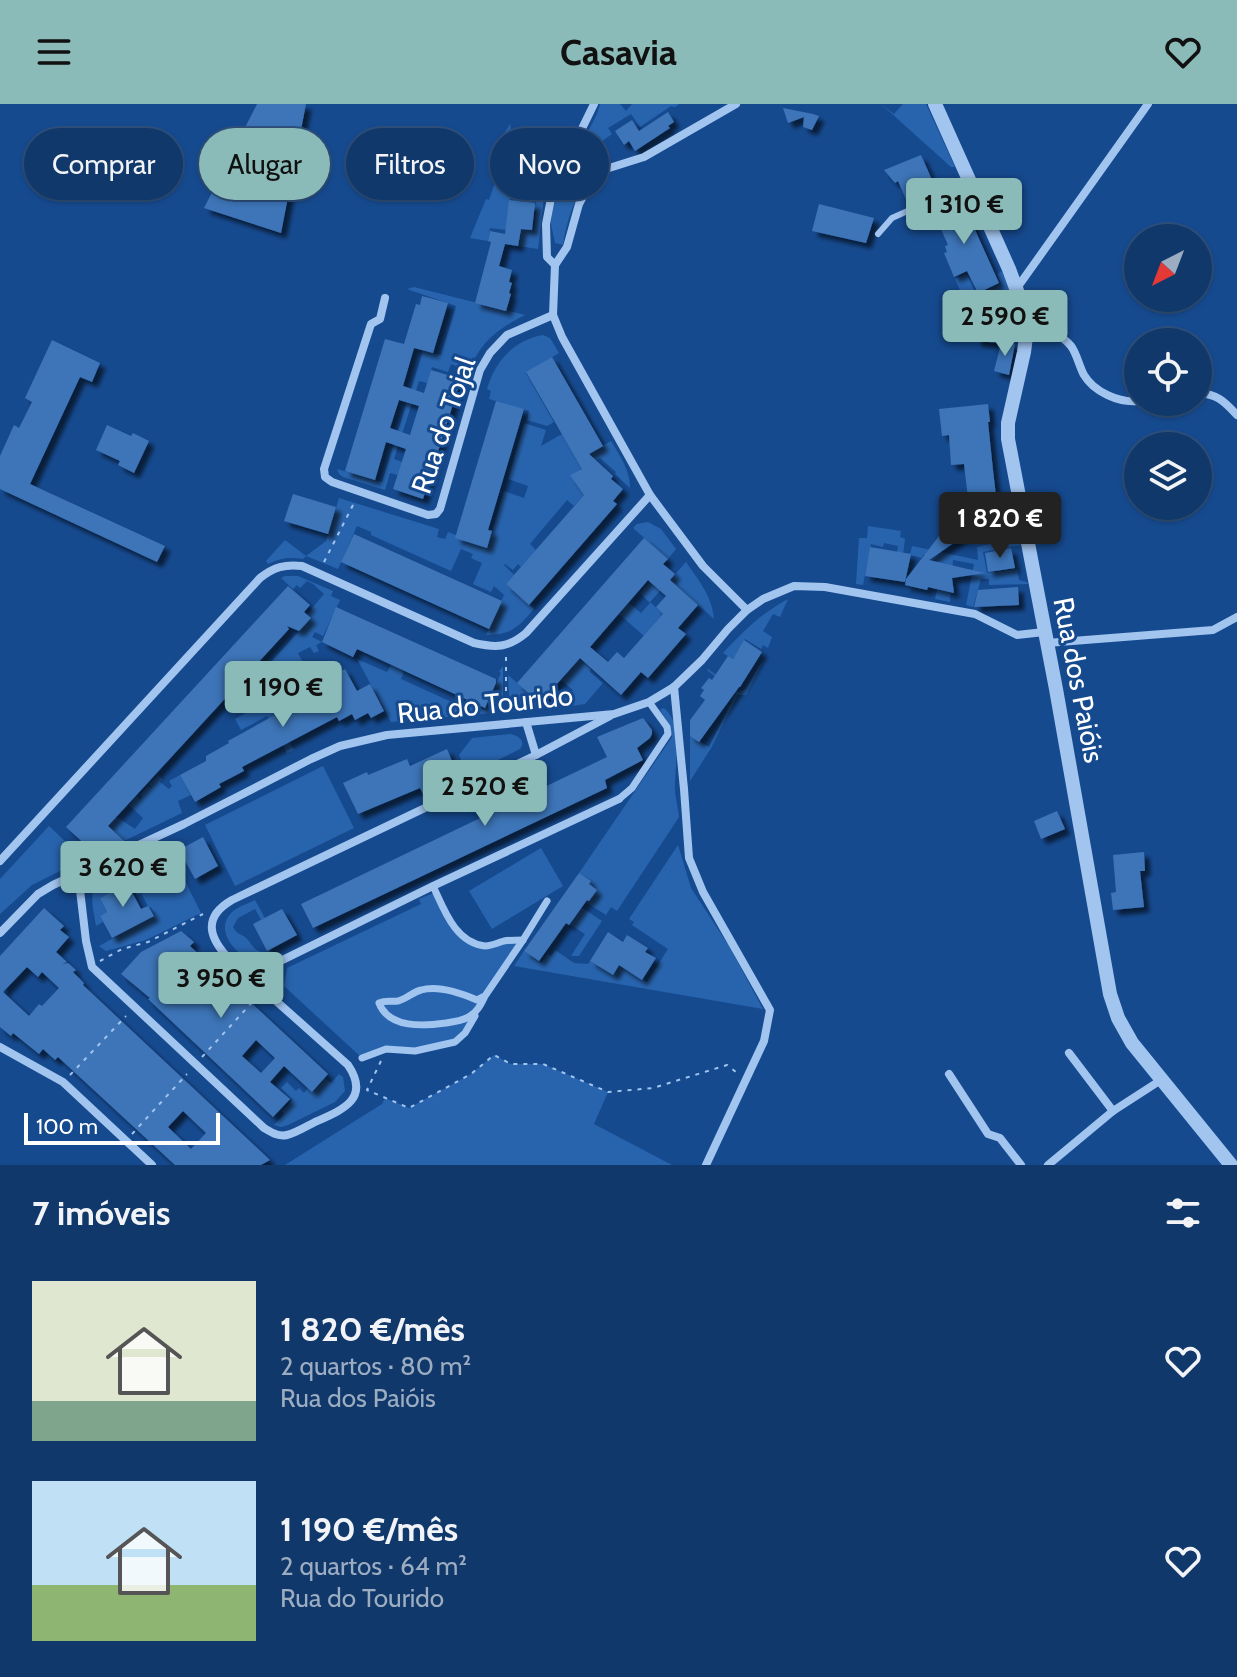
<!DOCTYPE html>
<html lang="pt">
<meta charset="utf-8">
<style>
:root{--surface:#10386b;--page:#1e4373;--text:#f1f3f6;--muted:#9cacc1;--line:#30527e;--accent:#8bbbb9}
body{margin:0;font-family:Cabin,sans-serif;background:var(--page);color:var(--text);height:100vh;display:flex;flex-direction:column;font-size:30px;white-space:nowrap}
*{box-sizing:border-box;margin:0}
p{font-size:26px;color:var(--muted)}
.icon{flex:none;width:44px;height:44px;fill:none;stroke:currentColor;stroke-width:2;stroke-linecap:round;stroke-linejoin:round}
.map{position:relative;height:1061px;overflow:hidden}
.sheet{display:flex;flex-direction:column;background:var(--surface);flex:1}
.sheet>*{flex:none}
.hud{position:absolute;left:24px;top:24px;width:800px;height:72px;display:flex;gap:16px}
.needle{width:52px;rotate:222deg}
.buttons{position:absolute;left:1124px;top:120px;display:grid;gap:16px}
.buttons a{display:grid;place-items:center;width:88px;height:88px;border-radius:50%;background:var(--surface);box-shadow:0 2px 6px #0004,0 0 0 2px var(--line);font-size:40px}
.scale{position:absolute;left:24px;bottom:20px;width:196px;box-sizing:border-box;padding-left:8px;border:4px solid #fff;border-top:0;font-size:22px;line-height:28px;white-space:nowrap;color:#fff;-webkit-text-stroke:6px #164a8f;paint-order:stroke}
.price{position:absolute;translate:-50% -68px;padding:0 18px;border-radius:8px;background:var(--accent);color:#111;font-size:26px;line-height:52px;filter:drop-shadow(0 2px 4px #0008)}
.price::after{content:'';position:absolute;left:50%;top:48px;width:24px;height:18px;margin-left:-12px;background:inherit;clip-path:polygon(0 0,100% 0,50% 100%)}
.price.on{background:#222;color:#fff}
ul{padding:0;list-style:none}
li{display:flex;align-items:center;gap:24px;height:200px;padding:0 32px}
li span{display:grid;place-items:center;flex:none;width:224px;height:160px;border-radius:0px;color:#555}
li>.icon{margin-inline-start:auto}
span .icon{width:96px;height:96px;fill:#fffc;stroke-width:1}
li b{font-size:34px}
h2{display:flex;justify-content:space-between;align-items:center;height:96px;padding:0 32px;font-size:34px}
.chip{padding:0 28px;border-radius:36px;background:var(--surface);box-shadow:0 2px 6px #0004,0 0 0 2px var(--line);font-size:28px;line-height:72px}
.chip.on{background:var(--accent);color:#111}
header{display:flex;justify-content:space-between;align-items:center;height:104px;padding:0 32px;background:var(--accent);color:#111;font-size:36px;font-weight:800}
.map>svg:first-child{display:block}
.green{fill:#2864ae}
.building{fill:#3e74b8;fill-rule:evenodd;filter:url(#shadow)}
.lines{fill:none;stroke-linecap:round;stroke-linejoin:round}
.path{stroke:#a2c5f0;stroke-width:2;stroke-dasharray:4 6;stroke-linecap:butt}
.service{stroke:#a2c5f0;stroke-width:6}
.pedestrian{stroke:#a2c5f0;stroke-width:7}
.minor{stroke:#a2c5f0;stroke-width:8}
.tertiary{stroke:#a2c5f0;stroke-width:14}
.labels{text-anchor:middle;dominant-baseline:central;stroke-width:6;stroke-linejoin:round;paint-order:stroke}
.street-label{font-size:28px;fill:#fff;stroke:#164a8f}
</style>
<header><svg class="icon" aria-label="menu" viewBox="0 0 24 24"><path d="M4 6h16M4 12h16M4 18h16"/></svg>Casavia<svg class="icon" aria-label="heart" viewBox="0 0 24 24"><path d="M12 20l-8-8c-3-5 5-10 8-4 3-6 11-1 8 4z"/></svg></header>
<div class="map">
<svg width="1237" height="1061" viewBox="0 0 1237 1061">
<defs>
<filter id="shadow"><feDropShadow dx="5.5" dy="5.5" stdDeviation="2" flood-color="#0009"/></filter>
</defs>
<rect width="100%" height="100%" fill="#164a8f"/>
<g class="green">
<path d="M600,0H620L626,7L632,0H679L675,3L671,2L640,23L631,10L608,24L612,30L597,41L594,39L590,42L604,55C580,79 568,108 563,141L555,139C554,133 552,126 551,120C551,89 583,39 597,10Z"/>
<polygon points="881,0 894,10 903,0 926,0 955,63 951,63"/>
<polygon points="510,20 512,34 532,34 545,85 538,145 518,142 520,125 534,126 536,107 534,106 534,101 536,101 537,89 518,87 516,94 510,94 506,126 490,124 488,137 470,134 486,95 489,96 502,58 491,51"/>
<polygon points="1002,167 1014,198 962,191 955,175 967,170 976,191 1001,180 997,170"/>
<path d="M414,183L525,211C498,225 481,237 469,267L451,260L448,268L432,263L427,279L419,277L394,355L402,358L398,371L390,369L385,386L343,373L339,370L337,365L382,378L423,247L441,251L456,202L407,185Z"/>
<path d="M543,231L550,234L559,249L526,269L554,318L547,322L527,316L529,307L489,295L491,287L487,285C495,257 514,236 543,231Z"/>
<path d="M524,319L546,326L541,342L562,330L577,356L611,337C620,352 630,366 630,384L615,370L616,368L600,354L573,370L594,380L574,402L567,396L530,440L536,446L521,463L518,460L513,466L505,460L504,461L514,471L506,480L534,505C518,523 512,531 486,531L504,491L494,482L491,488L473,480L482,459L471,454L473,450L461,445L451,467L371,431V428L357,422L338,465L306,452L303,455C289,453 281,454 268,460L266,457L285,436L306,452L326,437L339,394L439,425L437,433L445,435L448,428L456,431V434L487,444L504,387L524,394L528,382L508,375Z"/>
<polygon points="648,418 661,425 676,445 668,455 633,424 637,420"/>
<polygon points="868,422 901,427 900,433 905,435 903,451 893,470 898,442 884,439 883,443 871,440 863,481 856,480 859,434 867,434"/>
<polygon points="1019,434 1021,441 983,448 987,469 1017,465 1019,476 1027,478 1028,480 989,481 989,475 981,475 973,503 966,501 974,460 953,456 950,498 935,495 937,486 932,484 937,457 931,456 931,452 923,451 922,454 910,451 912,442 978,456 977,443"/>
<path d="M686,458C699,477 712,492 714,515L670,476L650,498L663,510L644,532L619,510L629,499L641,509L650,499L640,489L650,478L648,476L655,469L670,476Z"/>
<polygon points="285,472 298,472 333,487 331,492 340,496 323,532 315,528 312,533 322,538 316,541 319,547 314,549 310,543 298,549 302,557 294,562 298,567 309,560 317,574 304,581 297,568 291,597 281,603 292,623 284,628 294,646 287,649 267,612 241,626 235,615 246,609 238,594 310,515 307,510 324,490 313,480 307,477 300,484 297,481 293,485 281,474"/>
<path d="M788,495L780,513L773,510L763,527L772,533L768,544L763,541L761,545L745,535L733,555L723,549C744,527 760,510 788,495Z"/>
<polygon points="580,554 591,565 590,568 603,579 585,600 557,604 573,586 561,576"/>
<polygon points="357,555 387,568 391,561 404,567 401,575 467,605 470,599 484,606 501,569 499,568 502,563 503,564 503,608 391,618"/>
<polygon points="764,555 746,591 738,591 711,644 690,677 690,632 709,643 736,589 707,566 708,565 739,588 745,585"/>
<polygon points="508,571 546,604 510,608"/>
<path d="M663,604L665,605C684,621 674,664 675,687C676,696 678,705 679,713L617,807L611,803L606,811L584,797L586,795L589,797L597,786L589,780L591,777L579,769L672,633L670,622L660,606Z"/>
<path d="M511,630C519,632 526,637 520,645L468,671L459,651L472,634Z"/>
<polygon points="323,662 354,724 235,782 205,721"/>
<polygon points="158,671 162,675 160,678 169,685 172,682 169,677 180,671 191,691 178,697 182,709 124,737 108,723 117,713 135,725 143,714 129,701 136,692 140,695 142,693 140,691 148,682 152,684 149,680"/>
<polygon points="49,722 84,755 32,781 0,810 0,775"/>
<path d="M167,741L201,809L146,836L106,847L99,842L155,811L151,803L149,804L141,789L137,791L127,772L110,780L113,787L100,794L107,808L100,812L103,818L96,822C94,809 90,795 94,783C100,765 149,749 167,741Z"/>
<polygon points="678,741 691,784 729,842 763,905 514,862 524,847 541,859 548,850 551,852 555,846 574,859 588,860 590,857 612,871 619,861 647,878 668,845 632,821 634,818 629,815"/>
<polygon points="541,744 563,782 492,825 469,787"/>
<polygon points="436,788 460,830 489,843 523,836 455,938 415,947 386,945 362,954 284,882 287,864 421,800 419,795"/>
<path d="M255,796L265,814L261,816L255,805L238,814L233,823C237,830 239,829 245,833C252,839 251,844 261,848L262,850L253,855L256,861C239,852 213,829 231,809C237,803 247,800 255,796Z"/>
<polygon points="581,803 602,817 579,852 571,852 585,830 569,820"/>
<polygon points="494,951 511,960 543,960 608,988 594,1020 672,1061 285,1061 382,1000 385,994 409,1004 471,970"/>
<polygon points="339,970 343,973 345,987 335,998 288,1021 281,1023 274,1021 284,1010 282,1007 293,996 281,984 287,978 296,987 299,984 304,989 308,984 313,988 325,974 331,979"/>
</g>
<g class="building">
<polygon points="257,0 306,0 281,129 204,104"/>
<polygon points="783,4 813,10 819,12 812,26 803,23 804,13 788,19"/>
<polygon points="668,8 674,18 668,22 670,24 635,47 629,37 624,41 615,27 632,16 639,27"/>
<polygon points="921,51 937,87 908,100 898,77 895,79 884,66"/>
<polygon points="509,96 535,99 532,126 521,125 518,142 505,140 499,162 512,166 509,178 512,179 509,189 511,190 506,207 475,199 491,138 488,137 490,127 505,130"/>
<polygon points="962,97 999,179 978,189 967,167 954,173 944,149 947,148 945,142 948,141 931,103 942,98 945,105"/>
<polygon points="819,100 874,114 866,139 812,127"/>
<path d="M422,192L448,199L433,249L414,244L403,282L424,289L431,266L461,275L423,395L393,385L406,345L386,338L375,376L345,367L385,235L404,240L416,200L420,201ZM399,296L419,302L410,331L390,324Z"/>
<polygon points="981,197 1005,199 1004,217 1000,217 999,239 976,237 977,212 962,210 963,198 983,200"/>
<polygon points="52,236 100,259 92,278 80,273 30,380 165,442 157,458 0,385 0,352 14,321 19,324 32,298 25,294"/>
<polygon points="1002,236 1015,240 1009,271 994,267"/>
<polygon points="552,253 603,342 589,350 613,372 611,375 623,385 613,397 617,400 529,501 506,480 584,391 570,371 582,365 526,268"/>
<polygon points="496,297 524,305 488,426 492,427 487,444 455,434"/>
<polygon points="988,300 990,318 988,318 993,366 996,392 1004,419 977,423 929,456 985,469 952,474 954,489 928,483 927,486 905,481 906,475 949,419 948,417 969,403 964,360 951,361 949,331 942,332 939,305"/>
<polygon points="107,321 131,332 133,329 149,337 134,369 118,361 120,357 96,346"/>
<polygon points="293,390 336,403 328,430 284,417"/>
<polygon points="354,430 502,497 489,525 341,458"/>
<path d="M644,434L668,455L663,460L675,470L670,476L698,501L678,524L686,530L648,574L641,568L621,591L580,554L540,599L517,579ZM648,476L666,492L656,503L663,510L624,554L617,548L608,558L590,543Z"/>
<polygon points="870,443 911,450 905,478 865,472"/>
<polygon points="1011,444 1015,464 988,468 985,449"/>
<polygon points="288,482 310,501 304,508 311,514 299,527 287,522 289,525 108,722 124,737 98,749 91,741 89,744 66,723"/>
<polygon points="1018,483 1019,501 974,503 978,486"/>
<polygon points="336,503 496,575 496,579 485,604 357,545 353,553 322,538"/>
<polygon points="744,536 762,548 740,583 739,583 699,638 690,632 690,616 705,596 700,592 704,586 701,584 709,574 712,576 728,552 733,555"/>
<polygon points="345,565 357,587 370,580 384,607 371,614 368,609 355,616 352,610 339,617 337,613 242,663 244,667 219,680 221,683 195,698 180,671 206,657 206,652 229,639 228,637 293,601 281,578 297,567 310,592 332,580 329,573"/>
<polygon points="643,614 652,626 652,630 650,634 637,644 643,656 605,676 607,684 313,824 301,800 607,653 597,633"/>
<polygon points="447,645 452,657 455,656 460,666 446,672 450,680 424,692 420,684 358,710 343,679 367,668 368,671 407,655 410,662"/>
<polygon points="1057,707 1065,725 1041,735 1034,717"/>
<polygon points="203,733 218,762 195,775 179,746"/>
<polygon points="1144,748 1145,767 1140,767 1144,803 1113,806 1111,789 1116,788 1113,751"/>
<polygon points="579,769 591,777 589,780 597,786 589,797 587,796 569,821 566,819 539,857 524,847"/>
<polygon points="124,773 141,805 148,802 154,812 112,834 100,812 107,808 100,794 113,787 110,780"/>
<path d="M44,804L64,822L60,826L69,833L56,848L67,858L62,860L68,859L76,866L73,868L84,879L83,881L270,1056L261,1061H175L58,953L55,956L43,945L39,950L13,929L11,932L0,923V852ZM27,863L38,873L42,868L59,884L42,902L39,900L29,912L3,888ZM183,1007L206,1029L191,1045L168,1023Z"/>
<polygon points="282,805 297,831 267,847 253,820"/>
<path d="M181,827L194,838L190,842L328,970L312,988L284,962L270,978L290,995L273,1013L148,895L150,894L121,870L141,848ZM256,936L275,954L261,969L242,952Z"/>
<polygon points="608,828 623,838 627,831 648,844 645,848 656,854 642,876 619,861 613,871 590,857"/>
</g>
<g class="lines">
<g class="path">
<polyline points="324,458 354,399"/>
<polyline points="506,553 506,611"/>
<polyline points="100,857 122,845 148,838 203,810"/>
<polyline points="202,953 257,893"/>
<polyline points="381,957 367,986 409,1004 471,970 494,951 511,960 543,960 608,988 653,984 727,961 736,968"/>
<polyline points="70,971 126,912"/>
<polyline points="132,1030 187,970"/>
</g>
<polyline class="service" points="878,130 892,114 970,79"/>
<g class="pedestrian">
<polyline points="619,695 632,684 668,630 667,623 649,598"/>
<path d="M433,782C444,805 455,839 485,842C492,842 497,839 504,837C510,836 517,836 523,836"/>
<path d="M485,892C481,900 478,907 470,912C464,917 455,917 446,919C424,922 389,925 379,899C386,896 390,898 398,897C406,895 413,888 421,886C438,881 461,889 477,896L485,892L523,836L547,797"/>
<polyline points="362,954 386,945 415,947 455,938 465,929 475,912"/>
</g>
<g class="minor">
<polyline points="736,0 644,53 606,65 587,85 579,100 567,143 555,161 553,211 562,233 650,391 703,462 747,506"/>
<polyline points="555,161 547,153 546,120 553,84 594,0"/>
<polyline points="1017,184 1148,0"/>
<polyline points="385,194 380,215 371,220 324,365 325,373 332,378 428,411 436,410 440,405 480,266 490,249 507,231 553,211"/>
<path d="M1028,217C1042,223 1062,230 1071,242C1077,250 1079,262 1084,271C1094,288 1119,299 1138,297"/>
<path d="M1198,289C1217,290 1224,297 1237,311"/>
<polyline points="1047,539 1213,526 1237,513"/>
<polyline points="674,583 684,685 689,754 703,788 770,906 764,937 706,1061"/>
<polyline points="526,618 536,651"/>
<path d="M0,757L260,474C274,463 285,460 302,462L474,539C496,544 508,544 526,529L650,391"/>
<path d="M78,769L86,837L92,863L264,1024C271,1028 278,1033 287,1031C296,1029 307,1022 315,1018C342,1006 371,995 348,961L230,856C210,835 201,814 232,796L536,651L610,612"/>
<polyline points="0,829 38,790 53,781 184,720 311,655 340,642 387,631 614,610 649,598 674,583 702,556 728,525 747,506 763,495 794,482 825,483 975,510 1017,531 1044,528"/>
<polyline points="248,873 433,782 619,695"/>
<polyline points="0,943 63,978 152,1061"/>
<polyline points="1069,949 1113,1007"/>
<polyline points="949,970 988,1030 1000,1034 1021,1061"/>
<polyline points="1048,1061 1113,1007 1161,976"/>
</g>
<polyline class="tertiary" points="935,0 1009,165 1028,217 1024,248 1008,319 1008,335 1056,585 1110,890 1118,914 1132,939 1231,1061"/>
</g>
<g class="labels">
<g class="street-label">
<text transform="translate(443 321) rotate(-71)">Rua do Tojal</text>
<text transform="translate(1079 576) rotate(79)">Rua dos Paióis</text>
<text transform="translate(485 600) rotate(-6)">Rua do Tourido</text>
</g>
</g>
</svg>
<div class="buttons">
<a><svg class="needle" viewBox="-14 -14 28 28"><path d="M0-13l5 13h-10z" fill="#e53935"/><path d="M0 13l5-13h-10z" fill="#9cacc1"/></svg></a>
<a><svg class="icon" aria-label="locate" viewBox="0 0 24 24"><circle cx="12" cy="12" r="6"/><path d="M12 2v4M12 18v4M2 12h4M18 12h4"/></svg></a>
<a><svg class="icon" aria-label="layers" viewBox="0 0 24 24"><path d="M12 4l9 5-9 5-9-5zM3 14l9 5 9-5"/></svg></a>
</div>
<div class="scale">100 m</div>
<b class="price" style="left:964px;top:142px">1 310 €</b>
<b class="price" style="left:1005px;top:254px">2 590 €</b>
<b class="price on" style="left:1000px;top:456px">1 820 €</b>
<b class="price" style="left:283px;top:625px">1 190 €</b>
<b class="price" style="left:485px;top:724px">2 520 €</b>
<b class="price" style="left:123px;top:805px">3 620 €</b>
<b class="price" style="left:221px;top:916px">3 950 €</b>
<div class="hud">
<a class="chip">Comprar</a>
<a class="chip on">Alugar</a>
<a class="chip">Filtros</a>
<a class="chip">Novo</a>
</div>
</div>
<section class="sheet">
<h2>7 imóveis<svg class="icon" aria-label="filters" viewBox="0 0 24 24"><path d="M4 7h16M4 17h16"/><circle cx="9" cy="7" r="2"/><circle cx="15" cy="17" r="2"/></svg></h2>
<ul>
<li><span style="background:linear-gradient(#dfe7d0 75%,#7fa58c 0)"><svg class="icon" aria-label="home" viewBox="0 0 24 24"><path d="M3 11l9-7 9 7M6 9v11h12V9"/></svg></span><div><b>1 820 €/mês</b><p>2 quartos · 80 m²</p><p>Rua dos Paióis</p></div><svg class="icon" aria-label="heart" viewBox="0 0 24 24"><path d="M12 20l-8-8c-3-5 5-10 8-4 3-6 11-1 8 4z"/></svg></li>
<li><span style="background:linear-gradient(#bfe0f5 65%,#8fb573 0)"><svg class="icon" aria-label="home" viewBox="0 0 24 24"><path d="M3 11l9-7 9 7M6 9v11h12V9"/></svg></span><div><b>1 190 €/mês</b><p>2 quartos · 64 m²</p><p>Rua do Tourido</p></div><svg class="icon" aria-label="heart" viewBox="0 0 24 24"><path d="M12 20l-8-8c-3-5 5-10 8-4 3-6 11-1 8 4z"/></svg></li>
</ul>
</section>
